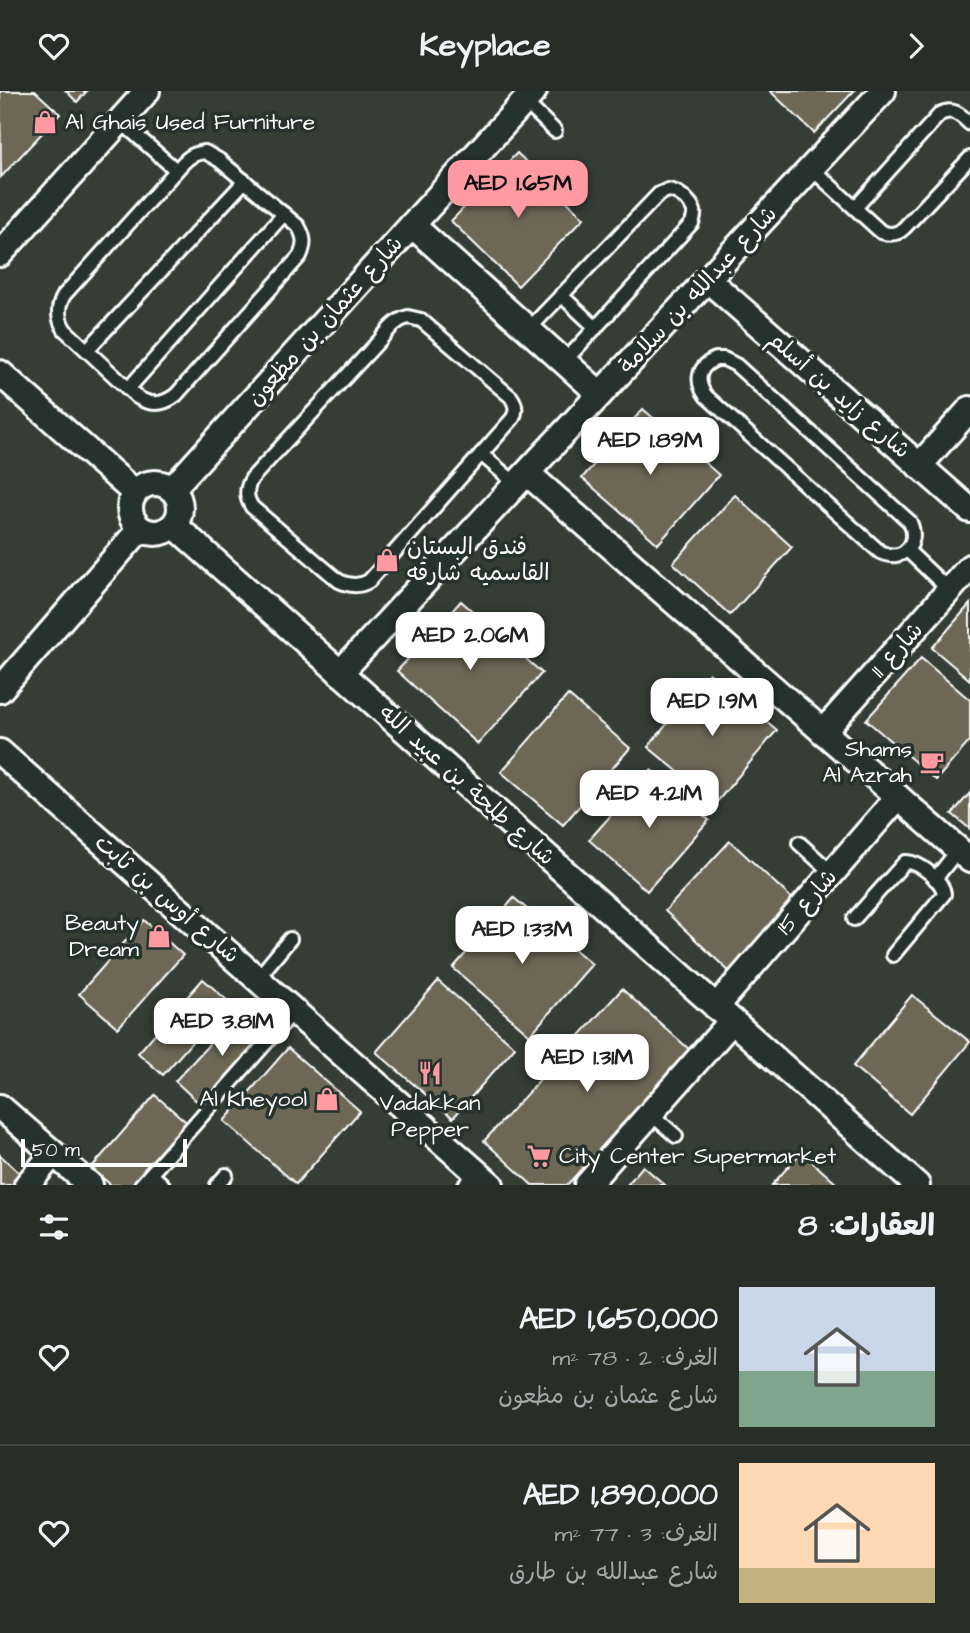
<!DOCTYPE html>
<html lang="ar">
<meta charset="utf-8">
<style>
:root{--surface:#272e28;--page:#333a34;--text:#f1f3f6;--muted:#a4a8a8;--line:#434a45;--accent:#ff9aa2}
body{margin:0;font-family:"Architects Daughter","Playpen Sans Arabic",sans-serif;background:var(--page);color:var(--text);direction:rtl;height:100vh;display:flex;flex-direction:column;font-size:26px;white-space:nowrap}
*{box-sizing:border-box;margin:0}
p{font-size:23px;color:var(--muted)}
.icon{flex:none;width:38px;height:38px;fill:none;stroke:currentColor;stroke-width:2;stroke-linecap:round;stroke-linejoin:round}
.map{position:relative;height:1094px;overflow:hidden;direction:ltr}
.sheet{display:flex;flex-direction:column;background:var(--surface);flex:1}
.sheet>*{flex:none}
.scale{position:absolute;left:21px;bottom:18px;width:166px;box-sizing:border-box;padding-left:7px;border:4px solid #fff;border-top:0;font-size:19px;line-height:24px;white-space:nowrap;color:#fff;-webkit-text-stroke:5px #26332d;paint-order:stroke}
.price{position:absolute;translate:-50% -60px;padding:0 16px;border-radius:14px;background:#fff;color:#222;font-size:23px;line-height:46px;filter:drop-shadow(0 2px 4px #0008)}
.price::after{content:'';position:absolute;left:50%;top:42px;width:21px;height:16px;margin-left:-10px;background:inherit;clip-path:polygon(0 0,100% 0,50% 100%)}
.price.active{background:var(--accent);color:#111}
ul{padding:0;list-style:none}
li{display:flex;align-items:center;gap:21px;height:175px;padding:0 35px}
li+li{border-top:2px solid var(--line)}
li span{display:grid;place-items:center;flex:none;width:196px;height:140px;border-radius:0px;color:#555}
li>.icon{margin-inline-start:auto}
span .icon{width:84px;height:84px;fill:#fffc;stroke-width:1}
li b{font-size:30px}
h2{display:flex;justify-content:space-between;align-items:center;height:84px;padding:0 35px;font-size:30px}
header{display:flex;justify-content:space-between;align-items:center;height:91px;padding:0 35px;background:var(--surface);font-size:32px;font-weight:700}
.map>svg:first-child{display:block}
.building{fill:#6d6856;stroke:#fff;stroke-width:2}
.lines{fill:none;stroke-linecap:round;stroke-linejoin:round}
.service-casing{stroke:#fff;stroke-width:18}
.minor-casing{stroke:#fff;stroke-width:30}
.service{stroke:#26332d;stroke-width:12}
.minor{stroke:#26332d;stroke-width:24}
.labels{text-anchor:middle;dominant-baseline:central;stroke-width:7;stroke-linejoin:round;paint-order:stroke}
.poi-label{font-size:23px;fill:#fff;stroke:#26332d;text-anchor:start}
.street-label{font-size:23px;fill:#fff;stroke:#26332d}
</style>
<header><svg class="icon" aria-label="forward" viewBox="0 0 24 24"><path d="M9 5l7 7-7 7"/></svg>Keyplace<svg class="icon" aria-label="heart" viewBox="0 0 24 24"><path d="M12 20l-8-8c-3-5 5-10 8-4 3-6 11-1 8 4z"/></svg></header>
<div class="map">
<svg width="970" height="1094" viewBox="0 0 970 1094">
<rect width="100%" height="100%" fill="#343e35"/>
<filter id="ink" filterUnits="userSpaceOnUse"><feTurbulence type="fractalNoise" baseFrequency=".0143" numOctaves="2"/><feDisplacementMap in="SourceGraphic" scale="14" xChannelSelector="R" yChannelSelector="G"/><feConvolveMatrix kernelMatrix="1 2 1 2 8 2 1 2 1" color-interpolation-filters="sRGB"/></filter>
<g filter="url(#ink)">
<g class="building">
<polygon points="0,0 35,0 60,23 1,86"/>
<polygon points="66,0 87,0 77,11"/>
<polygon points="770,0 854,0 814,42"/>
<polygon points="517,62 584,127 518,195 451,130"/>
<polygon points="643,318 719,384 658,453 582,387"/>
<polygon points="735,404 792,456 730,524 673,472"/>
<polygon points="461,510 542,582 478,653 397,580"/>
<polygon points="970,513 970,589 932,557"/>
<polygon points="921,567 970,609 970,650 936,689 866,629"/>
<polygon points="709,582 777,639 716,712 648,656"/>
<polygon points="568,604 630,657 563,734 501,681"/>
<polygon points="651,679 709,729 647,800 589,749"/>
<polygon points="970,702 970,738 952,723"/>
<polygon points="730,750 800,815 734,885 665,820"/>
<polygon points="514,807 592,873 530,944 453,877"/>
<polygon points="144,829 183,864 118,937 79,903"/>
<polygon points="203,888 228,910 163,984 138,962"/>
<polygon points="438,890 515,956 453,1027 376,961"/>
<polygon points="622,898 690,959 567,1094 532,1094 484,1050"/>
<polygon points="912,904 970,951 910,1023 853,975"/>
<polygon points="241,919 268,944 202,1015 175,990"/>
<polygon points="288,957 360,1020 296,1093 224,1030"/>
<polygon points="155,1004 191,1035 138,1094 111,1094 91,1077"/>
<polygon points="801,1061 838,1094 772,1094"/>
<polygon points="0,1064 25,1087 19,1094 0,1094"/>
<polygon points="643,1075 665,1094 627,1094"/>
</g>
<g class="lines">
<g class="service-casing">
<g id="service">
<polyline points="525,11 555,40"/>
<polyline points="120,30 176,79"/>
<path d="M205,61L219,69L298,135C305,146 305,154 300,165L176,304C163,314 151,315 137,306L65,239C57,227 57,216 64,204L183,72C190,65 195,62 205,61Z"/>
<path d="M811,77L881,141C890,144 897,144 904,137L970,67"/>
<path d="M855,117L940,23C953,16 961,24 970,33"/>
<polyline points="561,204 596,237"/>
<path d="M408,226L421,229L511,306C516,313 517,319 513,327L369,490C359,496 349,495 339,490L252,416C245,406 246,397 252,387L379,250C387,241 395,229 408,226Z"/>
<path d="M528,239L659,103L668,99C678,100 691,110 694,120C695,125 693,128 692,132L564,271"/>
<polyline points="87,259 245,90"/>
<path d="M716,268H724L736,274L910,431C920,453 903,472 880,461L706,305C695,290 698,275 716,268Z"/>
<polyline points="128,298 284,123"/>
<polyline points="481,363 516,393"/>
<polyline points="907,459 949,499"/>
<polyline points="799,752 832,782"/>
<polyline points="935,788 958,759"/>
<path d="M854,828L905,771C919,770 943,790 944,803L893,864"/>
<polyline points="257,888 290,848"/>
<polyline points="650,1022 676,1045"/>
<polyline points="151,1083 163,1094"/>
<polyline points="141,1094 294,920"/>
<polyline points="217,1094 226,1084"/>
<polyline points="465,1094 476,1081"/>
</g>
</g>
<g class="minor-casing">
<g id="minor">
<polyline points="412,134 600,303"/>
<polyline points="0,163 147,0"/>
<polyline points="707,188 970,419"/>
<polyline points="0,282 135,402"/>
<polyline points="919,375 970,318"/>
<polyline points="527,382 970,769"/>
<circle cx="155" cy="417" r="25"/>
<polyline points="172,398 534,0"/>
<polyline points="174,434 917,1094"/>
<polyline points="340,582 883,0"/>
<polyline points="0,599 140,438"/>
<polyline points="823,641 970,476"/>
<polyline points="0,661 491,1094"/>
<polyline points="716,916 898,706"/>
<polyline points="0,1016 90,1094"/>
<polyline points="27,1094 53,1063"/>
<polyline points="587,1094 732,930"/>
</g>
</g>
<use href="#service" class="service"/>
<use href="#minor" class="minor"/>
</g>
</g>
<defs>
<g id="shop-bare" transform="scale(1.89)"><path d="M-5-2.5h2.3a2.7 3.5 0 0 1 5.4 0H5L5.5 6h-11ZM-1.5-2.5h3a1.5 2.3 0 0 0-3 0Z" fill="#ff9aa2" stroke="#26332d" stroke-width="2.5" paint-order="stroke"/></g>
<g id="cafe-bare" transform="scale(1.89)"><path d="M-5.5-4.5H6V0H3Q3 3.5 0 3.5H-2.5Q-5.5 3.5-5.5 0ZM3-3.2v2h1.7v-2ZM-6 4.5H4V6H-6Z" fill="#ff9aa2" stroke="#26332d" stroke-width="2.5" paint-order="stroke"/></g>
<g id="restaurant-bare" transform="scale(1.89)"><path d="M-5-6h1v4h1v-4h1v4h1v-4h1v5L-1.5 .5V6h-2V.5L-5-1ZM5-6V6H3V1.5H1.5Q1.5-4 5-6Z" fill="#ff9aa2" stroke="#26332d" stroke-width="2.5" paint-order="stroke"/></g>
<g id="supermarket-bare" transform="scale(1.89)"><path d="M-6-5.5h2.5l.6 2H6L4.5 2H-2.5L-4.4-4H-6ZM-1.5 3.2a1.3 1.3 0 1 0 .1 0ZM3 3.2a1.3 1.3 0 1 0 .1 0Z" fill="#ff9aa2" stroke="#26332d" stroke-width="2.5" paint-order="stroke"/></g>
</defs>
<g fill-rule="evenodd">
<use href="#shop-bare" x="45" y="31"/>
<use href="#shop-bare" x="387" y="469"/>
<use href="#cafe-bare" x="932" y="671"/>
<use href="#shop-bare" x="159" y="845"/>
<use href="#restaurant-bare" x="430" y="982"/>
<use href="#shop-bare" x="327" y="1008"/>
<use href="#supermarket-bare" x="539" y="1065"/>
</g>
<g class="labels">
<g class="poi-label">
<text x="65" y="31">Al Ghais Used Furniture</text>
<text x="407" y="456">فندق البستان<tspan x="407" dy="26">القاسميه شارقه</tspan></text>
<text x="912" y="658" text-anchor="end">Shams<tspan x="912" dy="26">Al Azrah</tspan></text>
<text x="139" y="832" text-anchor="end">Beauty<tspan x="139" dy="26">Dream</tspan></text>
<text x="307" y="1008" text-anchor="end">Al Kheyool</text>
<text x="430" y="1012" text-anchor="middle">Vadakkan<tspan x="430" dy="26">Pepper</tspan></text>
<text x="559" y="1065">City Center Supermarket</text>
</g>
<g class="street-label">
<text transform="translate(698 199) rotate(-47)">شارع عبدالله بن سلامة</text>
<text transform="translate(325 230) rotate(-48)">شارع عثمان بن مظعون</text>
<text transform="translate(839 304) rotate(41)">شارع زايد بن أسلم</text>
<text transform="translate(897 559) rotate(-48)">شارع 11</text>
<text transform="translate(467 694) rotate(42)">شارع طلحة بن عبيد الله</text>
<text transform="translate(167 808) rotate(41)">شارع أوس بن ثابت</text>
<text transform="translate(807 811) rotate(-49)">شارع 15</text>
</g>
</g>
</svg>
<div class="scale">50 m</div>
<b class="price active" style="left:518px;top:129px">AED 1.65M</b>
<b class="price" style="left:650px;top:386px">AED 1.89M</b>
<b class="price" style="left:470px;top:581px">AED 2.06M</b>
<b class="price" style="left:712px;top:647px">AED 1.9M</b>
<b class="price" style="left:649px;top:739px">AED 4.21M</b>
<b class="price" style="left:522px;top:875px">AED 1.33M</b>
<b class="price" style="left:222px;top:967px">AED 3.81M</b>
<b class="price" style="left:587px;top:1003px">AED 1.31M</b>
</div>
<section class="sheet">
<h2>العقارات: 8<svg class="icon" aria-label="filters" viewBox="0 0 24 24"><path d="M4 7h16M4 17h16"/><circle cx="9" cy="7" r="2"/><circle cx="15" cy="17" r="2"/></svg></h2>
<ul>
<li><span style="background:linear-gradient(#c9d6e8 60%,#7fa58c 0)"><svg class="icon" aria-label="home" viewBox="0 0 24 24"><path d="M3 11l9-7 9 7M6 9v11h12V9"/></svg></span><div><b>AED 1,650,000</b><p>الغرف: 2 · 78 m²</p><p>شارع عثمان بن مظعون</p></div><svg class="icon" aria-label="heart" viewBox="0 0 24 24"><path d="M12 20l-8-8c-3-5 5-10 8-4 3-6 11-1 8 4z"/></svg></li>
<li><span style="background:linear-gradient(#ffd9b3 75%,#c2b280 0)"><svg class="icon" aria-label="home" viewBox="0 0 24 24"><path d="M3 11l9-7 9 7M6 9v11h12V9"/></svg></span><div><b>AED 1,890,000</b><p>الغرف: 3 · 77 m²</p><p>شارع عبدالله بن طارق</p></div><svg class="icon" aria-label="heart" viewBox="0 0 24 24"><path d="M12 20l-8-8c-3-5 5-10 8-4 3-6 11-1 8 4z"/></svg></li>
</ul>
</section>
